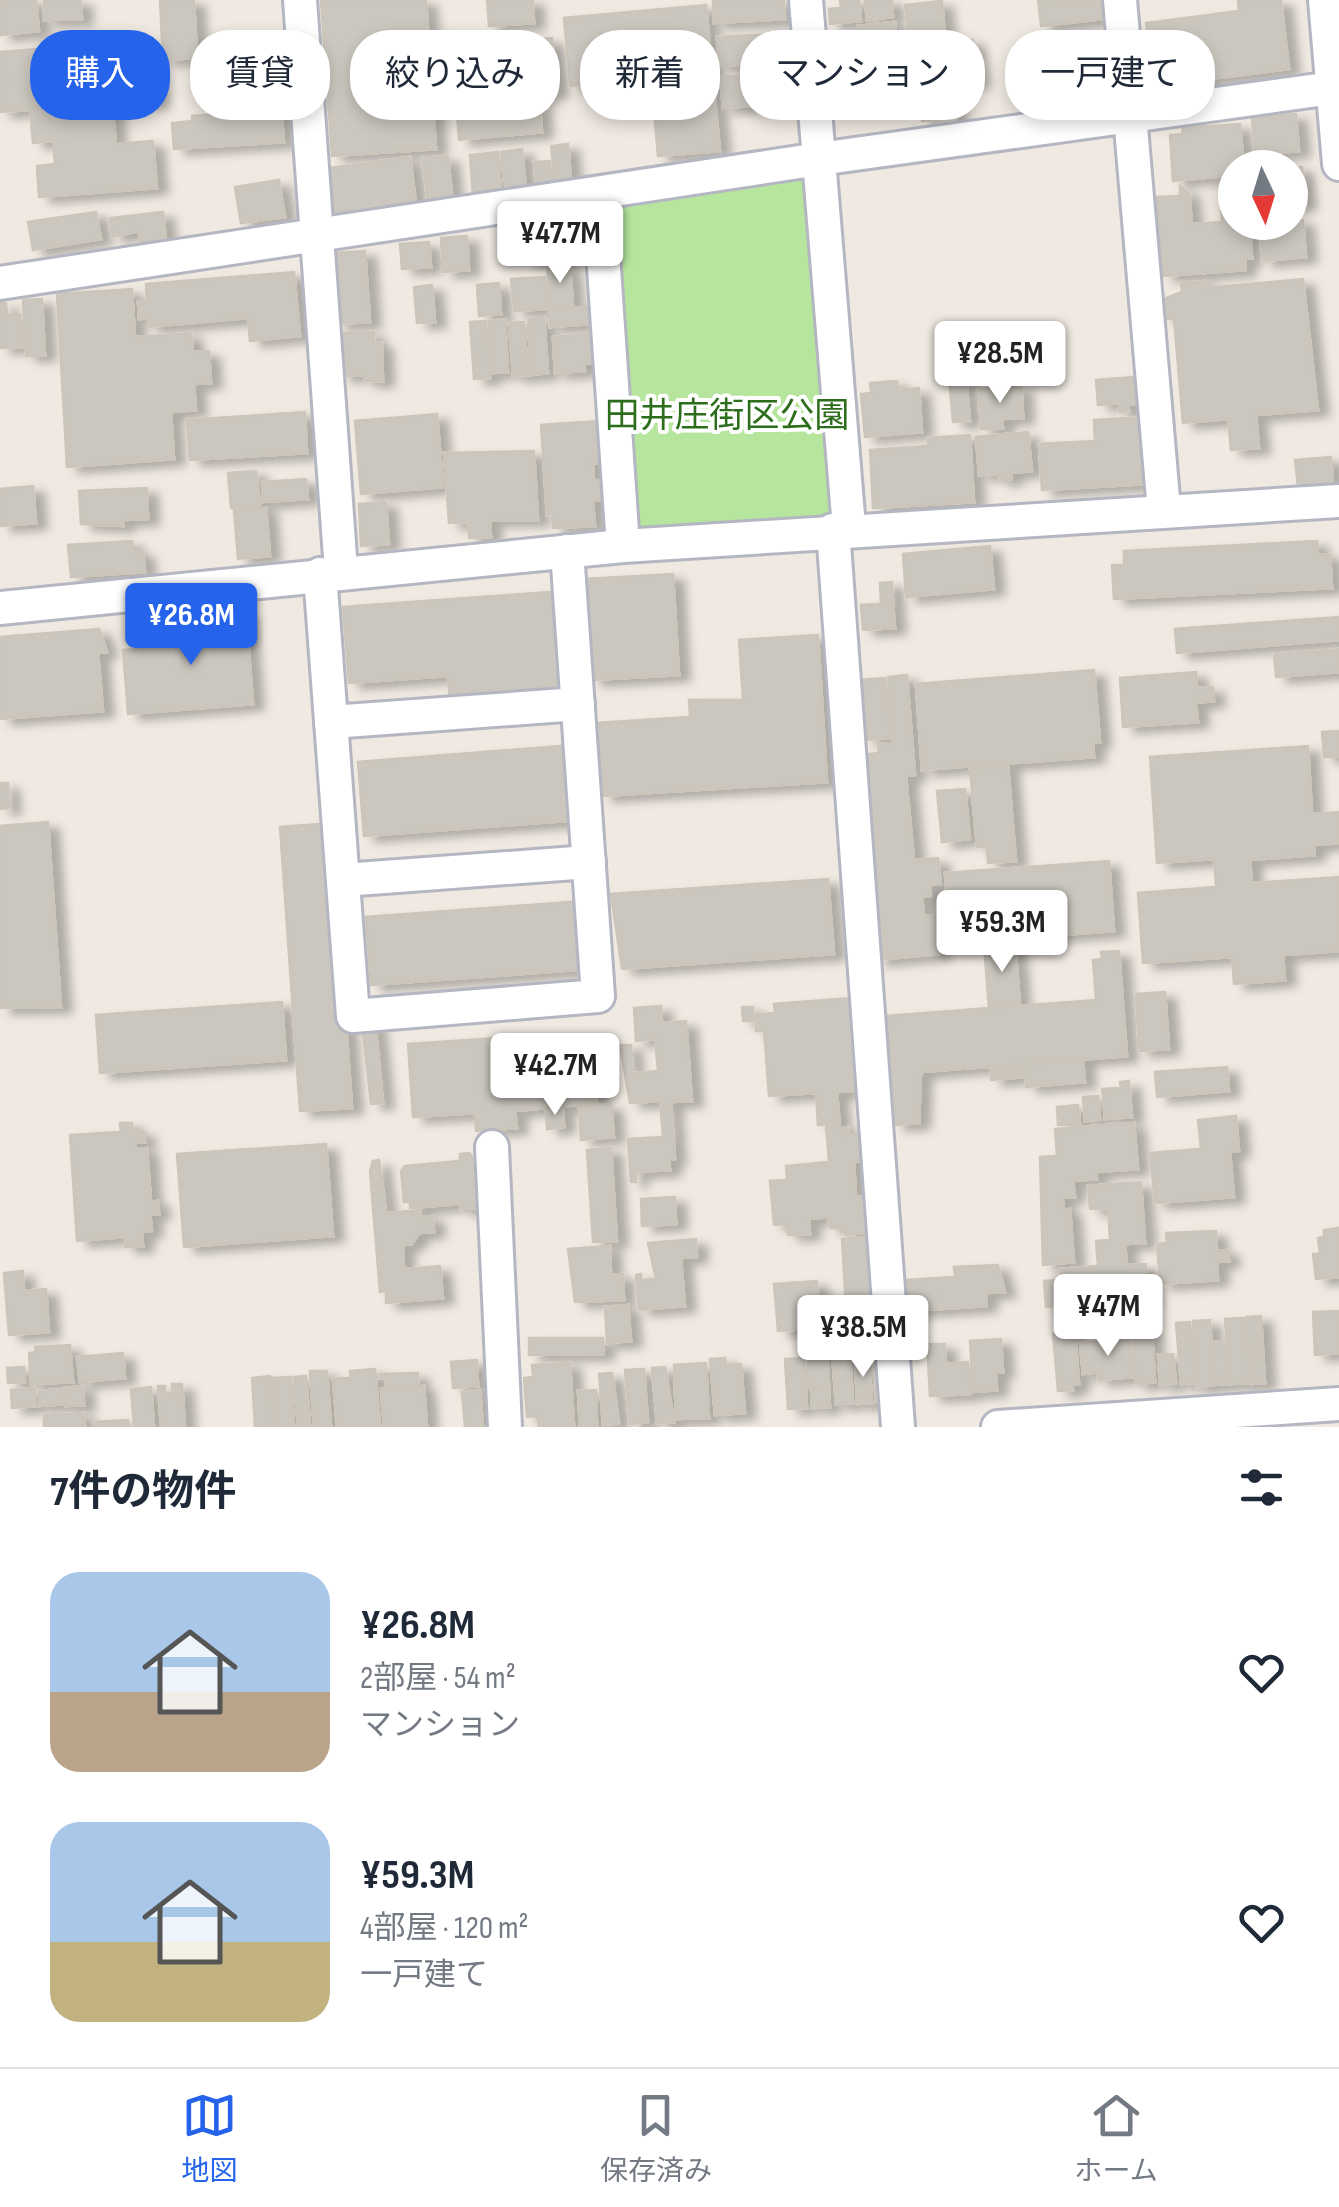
<!DOCTYPE html>
<html lang="ja">
<meta charset="utf-8">
<style>
:root{--surface:#fff;--page:#f6f6f7;--text:#1f2937;--muted:#747a83;--line:#e0e1e3;--accent:#2563eb}
body{margin:0;font-family:"Sofia Sans Condensed","Noto Sans JP",sans-serif;background:var(--page);color:var(--text);height:100vh;display:flex;flex-direction:column;font-size:38px;white-space:nowrap}
*{box-sizing:border-box;margin:0}
p{font-size:32px;color:var(--muted)}
.icon{flex:none;width:55px;height:55px;fill:none;stroke:currentColor;stroke-width:2;stroke-linecap:round;stroke-linejoin:round}
.map{position:relative;height:1427px;overflow:hidden}
.details{display:flex;flex-direction:column;background:var(--surface);flex:1}
.details>*{flex:none}
.banner{position:absolute;left:30px;top:30px;width:1280px;height:90px;display:flex;gap:20px}
.needle{width:65px;rotate:176deg}
.buttons{position:absolute;left:1218px;top:150px;display:grid;gap:20px}
.buttons a{display:grid;place-items:center;width:90px;height:90px;border-radius:50%;background:var(--surface);box-shadow:0 5px 15px #0003;font-size:50px}
.price{position:absolute;translate:-50% -85px;padding:0 22px;border-radius:10px;background:#fff;color:#222;font-size:32px;line-height:65px;filter:drop-shadow(0 2px 5px #0008)}
.price::after{content:'';position:absolute;left:50%;top:60px;width:30px;height:22px;margin-left:-15px;background:inherit;clip-path:polygon(0 0,100% 0,50% 100%)}
.price.selected{background:var(--accent);color:#fff}
ul{padding:0;list-style:none}
li{display:flex;align-items:center;gap:30px;height:250px;padding:0 50px}
li span{display:grid;place-items:center;flex:none;width:280px;height:200px;border-radius:30px;color:#555}
li>.icon{margin-inline-start:auto}
span .icon{width:120px;height:120px;fill:#fffc;stroke-width:1}
li b{font-size:42px}
h2{display:flex;justify-content:space-between;align-items:center;height:120px;padding:0 50px;font-size:42px}
.pill{padding:0 35px;border-radius:40px;background:var(--surface);box-shadow:0 5px 15px #0003;font-size:35px;line-height:90px}
.pill.selected{background:var(--accent);color:#fff}
.tab-bar{display:flex;justify-content:space-around;align-items:center;height:140px;border-top:2px solid var(--line);background:var(--surface);font-size:28px;color:var(--muted)}
.tab-bar a{display:grid;justify-items:center;gap:5px}
.tab-bar .selected{color:var(--accent)}
.map>svg:first-child{display:block}
.green{fill:#b6e59e}
.building{fill:#cbc7bf;stroke:#cbc5ba;stroke-width:2.5;filter:url(#shadow)}
.lines{fill:none;stroke-linecap:round;stroke-linejoin:round}
.minor-casing{stroke:#b4b7c1;stroke-width:38}
.minor{stroke:#fff;stroke-width:32}
.labels{text-anchor:middle;dominant-baseline:central;stroke-width:8;stroke-linejoin:round;paint-order:stroke}
.park-label{font-size:35px;fill:#2c6e1b;stroke:#fff}
</style>
<div class="map">
<svg width="1339" height="1427" viewBox="0 0 1339 1427">
<defs>
<filter id="shadow"><feDropShadow dx="11" dy="6" stdDeviation="5" flood-color="#0004"/></filter>
</defs>
<rect width="100%" height="100%" fill="#efe9e1"/>
<polygon class="green" points="794,172 809,184 833,509 826,517 644,532 635,523 615,200"/>
<g class="building">
<polygon points="0,0 36,0 39,31 0,35"/>
<polygon points="44,0 81,0 82,19 44,20"/>
<polygon points="160,0 194,0 197,58 163,60"/>
<polygon points="321,0 426,0 436,149 332,156"/>
<polygon points="487,0 533,0 534,23 489,26"/>
<polygon points="713,0 784,0 785,19 714,23"/>
<polygon points="840,0 859,0 861,21 830,24 829,9 841,8"/>
<polygon points="865,0 892,0 893,17 867,20"/>
<polygon points="1038,0 1101,1 1103,19 1041,26"/>
<polygon points="1238,0 1281,0 1289,69 1154,86 1146,23 1239,11"/>
<polygon points="942,1 945,37 909,41 905,5"/>
<polygon points="706,5 720,151 658,156 651,79 570,86 564,18"/>
<polygon points="895,22 898,52 852,56 851,42 860,41 858,26"/>
<polygon points="790,33 791,62 719,66 717,37"/>
<polygon points="552,38 557,92 541,93 542,100 511,103 510,98 455,103 450,47"/>
<polygon points="1056,38 1057,46 1098,41 1102,75 1084,77 1085,84 1054,81 1049,39"/>
<polygon points="153,40 158,101 112,105 116,144 153,141 157,188 39,197 37,166 55,164 53,141 33,143 30,110 0,112 0,52"/>
<polygon points="973,40 979,81 959,84 953,43"/>
<polygon points="947,47 957,127 935,130 934,120 922,121 914,52"/>
<polygon points="792,72 794,103 723,108 720,77"/>
<polygon points="281,105 284,142 174,149 172,123 192,121 192,116 237,113 237,108"/>
<polygon points="540,106 542,132 459,140 457,114"/>
<polygon points="1296,114 1299,151 1255,155 1252,118"/>
<polygon points="1240,124 1244,168 1235,168 1235,175 1173,181 1170,135 1183,134 1182,128"/>
<polygon points="568,144 571,180 555,181 551,146"/>
<polygon points="522,149 526,189 505,191 501,152"/>
<polygon points="498,152 501,195 473,197 470,155"/>
<polygon points="448,156 453,204 428,207 423,158"/>
<polygon points="410,157 416,203 335,213 329,168"/>
<polygon points="550,161 552,184 536,185 534,162"/>
<polygon points="1302,167 1305,204 1290,205 1290,168"/>
<polygon points="279,180 285,217 241,223 235,187"/>
<polygon points="1180,186 1189,193 1192,224 1222,222 1220,195 1235,194 1235,222 1250,222 1252,258 1245,258 1245,270 1163,276 1157,197 1180,196"/>
<polygon points="96,212 101,239 33,250 28,222"/>
<polygon points="163,212 166,241 140,244 139,231 112,237 110,218"/>
<polygon points="588,220 590,249 567,251 568,259 548,260 546,223"/>
<polygon points="1303,220 1306,257 1262,261 1259,224"/>
<polygon points="542,224 544,260 525,261 523,225"/>
<polygon points="467,236 469,270 443,272 441,238"/>
<polygon points="429,242 431,267 402,269 400,244"/>
<polygon points="365,251 370,322 336,324 332,253"/>
<polygon points="570,266 573,306 550,307 547,267"/>
<polygon points="294,272 300,336 250,341 248,318 149,327 148,318 139,319 138,302 147,301 146,284"/>
<polygon points="545,277 547,309 514,311 511,279"/>
<polygon points="1303,279 1318,410 1256,415 1259,448 1231,450 1228,419 1183,423 1174,319 1165,319 1163,299 1182,292 1181,283 1205,281 1206,288"/>
<polygon points="499,283 501,314 479,316 477,285"/>
<polygon points="432,285 435,322 417,323 414,287"/>
<polygon points="132,289 135,337 191,333 193,352 209,351 211,383 194,384 196,410 171,412 174,459 67,467 57,294"/>
<polygon points="42,299 45,355 26,356 23,300"/>
<polygon points="0,303 6,303 7,315 20,314 23,347 0,348"/>
<polygon points="589,307 590,324 550,327 549,310"/>
<polygon points="544,318 548,373 531,375 528,319"/>
<polygon points="505,319 508,372 493,373 489,321"/>
<polygon points="486,321 490,378 474,379 470,322"/>
<polygon points="524,322 528,375 513,376 509,323"/>
<polygon points="374,332 374,343 382,343 383,381 365,381 364,375 340,376 339,333"/>
<polygon points="593,333 595,363 584,364 585,371 555,373 553,337"/>
<polygon points="1133,377 1135,404 1128,404 1129,411 1119,412 1118,403 1098,405 1096,380"/>
<polygon points="966,378 970,421 953,422 949,379"/>
<polygon points="897,381 898,390 919,388 922,432 865,437 861,394 871,393 870,383"/>
<polygon points="1022,386 1023,418 1002,419 1003,428 981,429 979,389"/>
<polygon points="305,412 307,453 190,460 187,420"/>
<polygon points="437,414 443,487 361,494 355,421"/>
<polygon points="1143,417 1147,484 1042,490 1039,444 1095,441 1094,420"/>
<polygon points="600,421 602,463 593,464 594,481 602,481 603,500 593,501 595,526 553,528 552,515 547,515 541,425"/>
<polygon points="1028,432 1032,471 1011,473 1011,479 999,480 999,474 979,475 976,437"/>
<polygon points="970,435 974,502 873,508 870,450 928,446 928,438"/>
<polygon points="534,451 538,520 490,520 491,537 469,538 468,522 449,523 444,453"/>
<polygon points="1331,457 1333,484 1298,487 1295,460"/>
<polygon points="256,471 260,505 231,508 228,473"/>
<polygon points="306,479 308,499 263,502 262,482"/>
<polygon points="33,486 36,523 0,526 0,489"/>
<polygon points="147,488 148,519 123,520 123,526 81,524 79,491"/>
<polygon points="386,502 389,544 361,546 359,504"/>
<polygon points="266,508 270,556 238,559 234,510"/>
<polygon points="132,541 133,552 143,551 145,572 71,577 68,545"/>
<polygon points="1317,541 1318,555 1330,554 1332,588 1114,599 1112,565 1124,565 1124,551"/>
<polygon points="990,546 994,589 906,597 903,554"/>
<polygon points="673,574 679,675 591,680 584,579"/>
<polygon points="892,582 893,602 881,603 880,583"/>
<polygon points="563,591 571,693 450,702 448,676 349,683 343,607"/>
<polygon points="893,603 895,628 863,630 861,605"/>
<polygon points="246,612 253,704 128,714 123,650 143,649 141,630 172,627 173,642 200,641 198,615"/>
<polygon points="1338,617 1339,640 1177,653 1175,629"/>
<polygon points="99,629 107,652 98,653 103,711 0,719 0,637"/>
<polygon points="818,635 827,782 602,796 597,723 690,717 689,700 743,700 739,640"/>
<polygon points="1339,649 1339,672 1276,677 1274,655"/>
<polygon points="1094,670 1100,742 1093,742 1094,757 922,770 916,684"/>
<polygon points="1196,672 1197,688 1213,687 1214,701 1196,703 1198,722 1123,727 1120,678"/>
<polygon points="907,675 915,775 906,776 914,860 938,858 941,884 930,885 931,896 922,897 924,916 935,915 939,954 876,960 860,755 879,753 878,744 893,743 888,677"/>
<polygon points="885,678 890,738 865,740 860,680"/>
<polygon points="1339,731 1339,756 1324,757 1322,732"/>
<polygon points="573,745 578,820 364,836 358,762"/>
<polygon points="1308,746 1312,814 1339,812 1339,843 1314,845 1314,855 1250,860 1252,883 1339,877 1339,951 1283,955 1285,980 1234,984 1232,957 1143,963 1138,893 1216,887 1214,859 1157,863 1150,757"/>
<polygon points="1008,766 1016,861 988,863 987,846 977,847 970,769"/>
<polygon points="0,783 8,783 10,808 0,809"/>
<polygon points="965,789 970,839 942,842 937,791"/>
<polygon points="48,822 61,1007 0,1008 0,826"/>
<polygon points="332,823 352,1108 300,1111 280,827"/>
<polygon points="1109,861 1114,931 950,943 945,873"/>
<polygon points="828,879 834,954 622,969 611,894"/>
<polygon points="583,901 588,969 371,985 366,917"/>
<polygon points="1015,942 1020,1006 989,1008 984,945"/>
<polygon points="1119,951 1127,1056 921,1072 919,1123 894,1125 886,1016 1096,1000 1093,960 1102,959 1101,952"/>
<polygon points="1165,992 1169,1049 1139,1051 1136,994"/>
<polygon points="864,997 871,1090 837,1092 840,1128 848,1127 848,1135 864,1134 867,1161 854,1162 856,1197 871,1196 874,1232 845,1235 844,1227 830,1228 828,1217 809,1219 810,1234 788,1235 787,1224 774,1225 770,1181 787,1180 786,1166 829,1162 826,1124 818,1125 816,1093 769,1096 764,1031 756,1031 756,1021 743,1021 742,1007 753,1007 753,1015 775,1013 774,1004"/>
<polygon points="282,1002 286,1060 100,1073 96,1015"/>
<polygon points="661,1006 662,1023 686,1021 692,1101 671,1102 675,1159 669,1160 670,1170 636,1172 636,1182 631,1182 628,1139 663,1137 660,1101 630,1103 620,1045 631,1045 633,1073 658,1071 655,1039 636,1041 634,1008"/>
<polygon points="375,1022 383,1103 371,1104 362,1023"/>
<polygon points="497,1038 498,1044 593,1038 597,1103 515,1111 517,1128 476,1131 475,1113 413,1117 408,1044"/>
<polygon points="1083,1060 1085,1082 1026,1087 1026,1077 991,1080 990,1067"/>
<polygon points="1227,1067 1229,1091 1157,1097 1155,1072"/>
<polygon points="1129,1081 1132,1117 1105,1119 1102,1089 1121,1088 1120,1082"/>
<polygon points="1098,1096 1100,1119 1085,1121 1083,1097"/>
<polygon points="611,1104 614,1137 581,1140 579,1107"/>
<polygon points="1078,1105 1080,1124 1058,1125 1057,1107"/>
<polygon points="563,1107 564,1127 547,1129 546,1108"/>
<polygon points="1236,1116 1239,1151 1230,1152 1234,1197 1155,1203 1150,1153 1201,1149 1198,1120"/>
<polygon points="120,1123 132,1123 133,1132 144,1131 145,1142 135,1142 136,1149 147,1148 151,1202 158,1201 159,1214 150,1214 152,1231 142,1232 143,1246 125,1247 124,1237 77,1241 70,1135 121,1132"/>
<polygon points="1134,1123 1138,1169 1096,1172 1097,1179 1073,1181 1075,1197 1063,1197 1064,1210 1070,1209 1074,1262 1043,1265 1040,1157 1057,1156 1055,1129"/>
<polygon points="326,1144 333,1236 184,1247 177,1154"/>
<polygon points="611,1148 617,1241 593,1242 587,1150"/>
<polygon points="469,1153 473,1158 477,1208 461,1209 461,1204 410,1208 410,1202 404,1202 401,1171 405,1166 460,1161 460,1154"/>
<polygon points="379,1160 386,1213 420,1210 420,1217 433,1216 434,1232 419,1233 412,1244 403,1245 404,1269 440,1266 443,1298 386,1303 386,1291 380,1292 370,1171 373,1161"/>
<polygon points="1141,1182 1145,1243 1125,1244 1127,1265 1146,1264 1148,1301 1103,1304 1102,1288 1083,1290 1084,1304 1046,1307 1044,1281 1062,1280 1061,1269 1098,1266 1096,1241 1110,1240 1108,1208 1090,1209 1088,1186"/>
<polygon points="675,1197 676,1224 642,1226 641,1199"/>
<polygon points="1339,1228 1339,1277 1316,1279 1313,1254 1320,1254 1318,1238 1324,1237 1324,1230"/>
<polygon points="1216,1231 1217,1251 1228,1250 1229,1261 1217,1262 1218,1280 1160,1284 1157,1244 1167,1243 1166,1233"/>
<polygon points="873,1237 879,1324 847,1326 842,1239"/>
<polygon points="696,1239 697,1257 681,1258 685,1306 639,1310 636,1275 641,1274 641,1280 656,1279 648,1243"/>
<polygon points="610,1246 611,1275 623,1274 624,1300 575,1302 568,1249"/>
<polygon points="998,1265 1005,1292 986,1293 986,1306 909,1311 907,1280 955,1277 954,1267"/>
<polygon points="23,1271 24,1291 46,1289 49,1332 9,1335 4,1273"/>
<polygon points="817,1281 821,1328 778,1331 774,1284"/>
<polygon points="628,1305 631,1341 607,1343 605,1307"/>
<polygon points="1339,1311 1339,1353 1315,1355 1313,1312"/>
<polygon points="1261,1316 1265,1383 1251,1384 1247,1317"/>
<polygon points="1245,1318 1250,1383 1230,1384 1225,1319"/>
<polygon points="1210,1320 1214,1385 1197,1387 1193,1321"/>
<polygon points="1190,1322 1194,1383 1181,1384 1176,1323"/>
<polygon points="1075,1332 1079,1384 1072,1384 1073,1390 1058,1391 1053,1334"/>
<polygon points="1152,1332 1155,1382 1136,1384 1133,1334"/>
<polygon points="529,1338 603,1338 603,1354 529,1355"/>
<polygon points="1001,1339 1003,1372 996,1372 997,1390 973,1392 970,1341"/>
<polygon points="1130,1339 1133,1377 1098,1380 1098,1372 1083,1374 1080,1343"/>
<polygon points="1224,1341 1227,1384 1216,1384 1213,1342"/>
<polygon points="927,1344 945,1344 946,1364 968,1362 970,1394 930,1396"/>
<polygon points="70,1345 73,1382 31,1384 29,1353 36,1352 35,1347"/>
<polygon points="827,1345 829,1386 809,1387 807,1346"/>
<polygon points="887,1350 891,1400 876,1402 872,1351"/>
<polygon points="850,1352 853,1403 836,1404 832,1354"/>
<polygon points="123,1353 125,1378 80,1382 77,1357"/>
<polygon points="1173,1354 1176,1383 1160,1385 1158,1355"/>
<polygon points="855,1356 869,1356 872,1403 857,1404"/>
<polygon points="725,1358 726,1365 741,1364 745,1413 715,1415 710,1359"/>
<polygon points="804,1358 807,1408 788,1409 785,1359"/>
<polygon points="477,1360 478,1386 453,1388 451,1362"/>
<polygon points="570,1363 574,1425 539,1427 537,1416 527,1417 524,1378 533,1377 532,1365"/>
<polygon points="706,1363 709,1418 676,1419 674,1365"/>
<polygon points="24,1367 25,1382 8,1383 7,1368"/>
<polygon points="665,1367 674,1422 657,1423 652,1368"/>
<polygon points="375,1369 380,1427 337,1427 333,1379 350,1378 350,1371"/>
<polygon points="644,1369 648,1422 629,1424 625,1370"/>
<polygon points="310,1371 327,1371 331,1427 314,1427"/>
<polygon points="418,1373 418,1386 386,1387 386,1378 380,1378 380,1374"/>
<polygon points="612,1373 619,1423 603,1425 599,1374"/>
<polygon points="270,1376 273,1427 255,1427 252,1378"/>
<polygon points="306,1376 310,1427 298,1427 294,1377"/>
<polygon points="291,1377 294,1427 275,1427 272,1378"/>
<polygon points="172,1384 182,1384 185,1427 161,1427 158,1386 165,1386 165,1394 172,1393"/>
<polygon points="83,1386 84,1405 66,1406 65,1388"/>
<polygon points="424,1386 427,1427 384,1427 381,1389"/>
<polygon points="151,1387 154,1427 134,1427 131,1389"/>
<polygon points="35,1388 36,1406 12,1408 11,1390"/>
<polygon points="63,1389 64,1404 40,1406 39,1391"/>
<polygon points="811,1389 829,1389 830,1407 812,1408"/>
<polygon points="480,1390 483,1427 465,1427 462,1392"/>
<polygon points="596,1390 597,1427 580,1427 578,1391"/>
<polygon points="84,1413 85,1427 44,1427 44,1415"/>
<polygon points="128,1420 129,1427 94,1427 94,1422"/>
</g>
<g class="lines">
<g class="minor-casing">
<g id="minor">
<polyline points="300,0 341,571"/>
<polyline points="806,0 849,528"/>
<polyline points="1120,0 1164,510"/>
<polyline points="1325,0 1339,164"/>
<polyline points="599,195 623,546"/>
<polyline points="0,283 819,159 1332,88"/>
<polyline points="833,530 898,1427"/>
<polyline points="320,574 353,1016 598,996 567,551"/>
<polyline points="0,608 623,546 1339,501"/>
<polyline points="331,722 578,704"/>
<polyline points="343,880 589,862"/>
<polyline points="492,1147 505,1427"/>
<polyline points="998,1427 1339,1404"/>
</g>
</g>
<use href="#minor" class="minor"/>
</g>
<g class="labels">
<g class="park-label">
<text x="727" y="416">田井庄街区公園</text>
</g>
</g>
</svg>
<div class="buttons">
<a><svg class="needle" viewBox="-14 -14 28 28"><path d="M0-13l5 13h-10z" fill="#e53935"/><path d="M0 13l5-13h-10z" fill="#747a83"/></svg></a>
</div>
<b class="price" style="left:560px;top:286px">¥47.7M</b>
<b class="price" style="left:1000px;top:406px">¥28.5M</b>
<b class="price selected" style="left:191px;top:668px">¥26.8M</b>
<b class="price" style="left:1002px;top:975px">¥59.3M</b>
<b class="price" style="left:555px;top:1118px">¥42.7M</b>
<b class="price" style="left:1108px;top:1359px">¥47M</b>
<b class="price" style="left:863px;top:1380px">¥38.5M</b>
<div class="banner">
<a class="pill selected">購入</a>
<a class="pill">賃貸</a>
<a class="pill">絞り込み</a>
<a class="pill">新着</a>
<a class="pill">マンション</a>
<a class="pill">一戸建て</a>
</div>
</div>
<section class="details">
<h2>7件の物件<svg class="icon" aria-label="filters" viewBox="0 0 24 24"><path d="M4 7h16M4 17h16"/><circle cx="9" cy="7" r="2"/><circle cx="15" cy="17" r="2"/></svg></h2>
<ul>
<li><span style="background:linear-gradient(#a9c7e8 60%,#b9a48a 0)"><svg class="icon" aria-label="home" viewBox="0 0 24 24"><path d="M3 11l9-7 9 7M6 9v11h12V9"/></svg></span><div><b>¥26.8M</b><p>2部屋 · 54 m²</p><p>マンション</p></div><svg class="icon" aria-label="heart" viewBox="0 0 24 24"><path d="M12 20l-8-8c-3-5 5-10 8-4 3-6 11-1 8 4z"/></svg></li>
<li><span style="background:linear-gradient(#a9c7e8 60%,#c2b280 0)"><svg class="icon" aria-label="home" viewBox="0 0 24 24"><path d="M3 11l9-7 9 7M6 9v11h12V9"/></svg></span><div><b>¥59.3M</b><p>4部屋 · 120 m²</p><p>一戸建て</p></div><svg class="icon" aria-label="heart" viewBox="0 0 24 24"><path d="M12 20l-8-8c-3-5 5-10 8-4 3-6 11-1 8 4z"/></svg></li>
</ul>
</section>
<nav class="tab-bar">
<a class="selected"><svg class="icon" aria-label="map" viewBox="0 0 24 24"><path d="M3 6l6-2 6 2 6-2v14l-6 2-6-2-6 2zM9 4v14M15 6v14"/></svg>地図</a>
<a><svg class="icon" aria-label="saved" viewBox="0 0 24 24"><path d="M7 4h10v16l-5-4-5 4z"/></svg>保存済み</a>
<a><svg class="icon" aria-label="home" viewBox="0 0 24 24"><path d="M3 11l9-7 9 7M6 9v11h12V9"/></svg>ホーム</a>
</nav>
